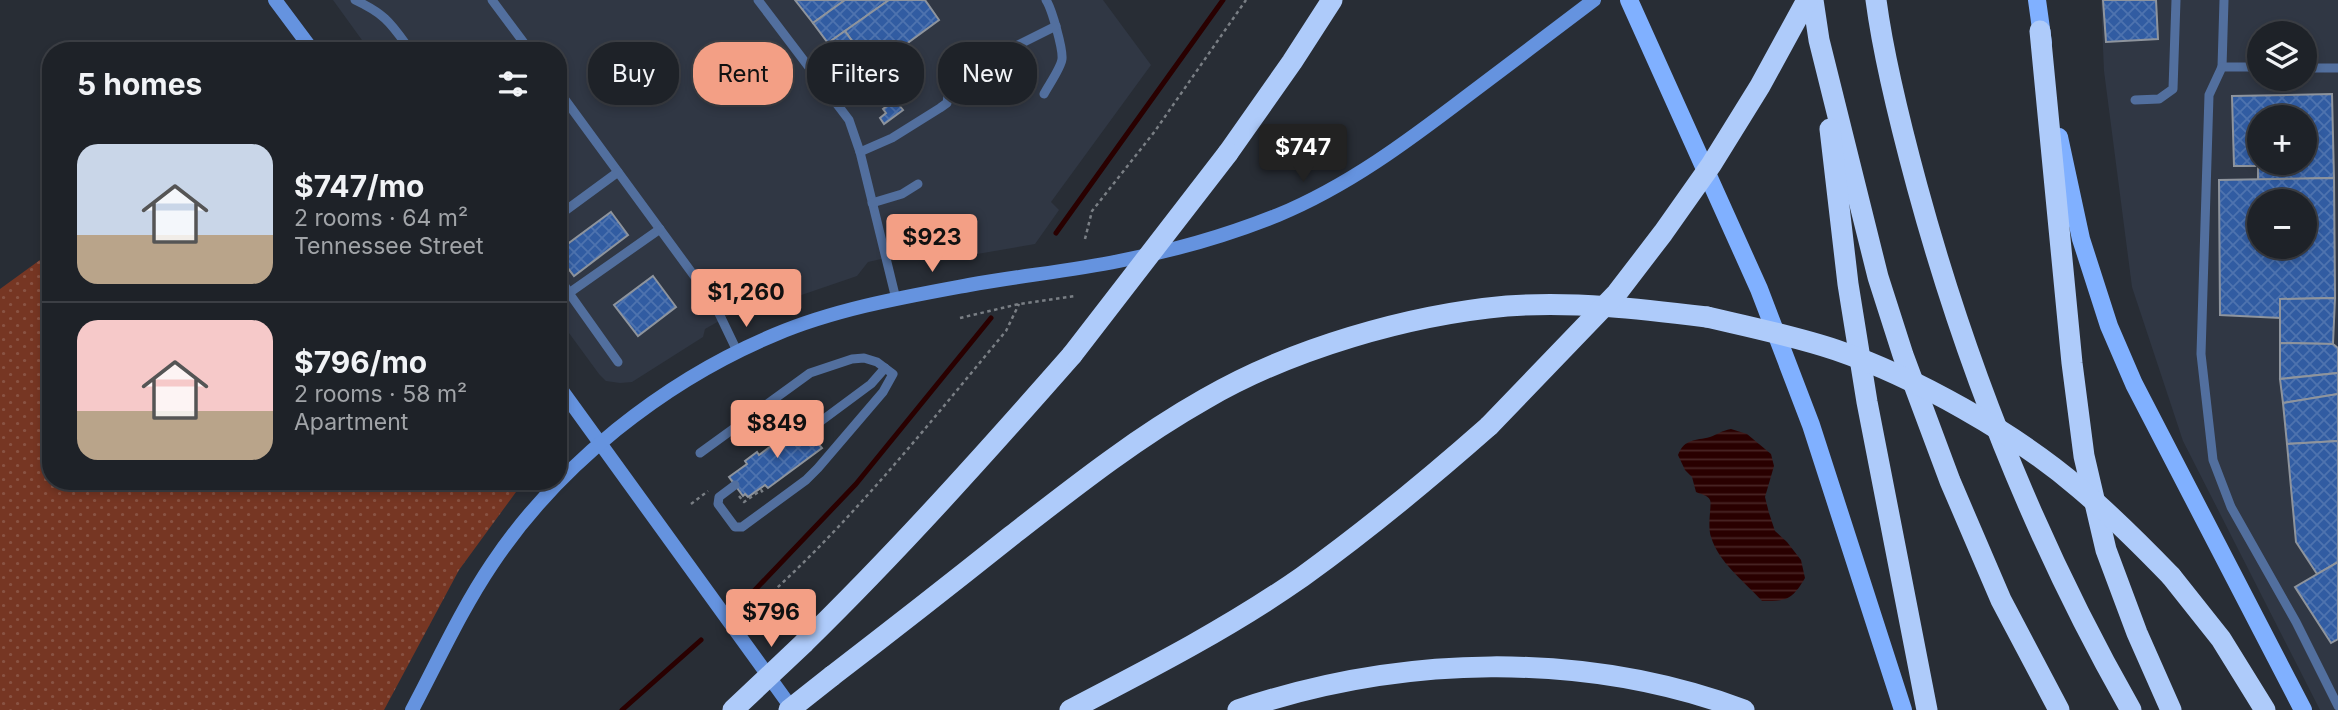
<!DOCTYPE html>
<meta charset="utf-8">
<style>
:root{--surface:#1e2228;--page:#2b2f34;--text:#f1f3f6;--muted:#a1a4a8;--line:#3c3f45;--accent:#f39f85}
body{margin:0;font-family:Inter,sans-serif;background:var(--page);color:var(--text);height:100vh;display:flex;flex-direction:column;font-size:26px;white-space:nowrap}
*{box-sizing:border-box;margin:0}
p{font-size:23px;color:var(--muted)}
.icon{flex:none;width:38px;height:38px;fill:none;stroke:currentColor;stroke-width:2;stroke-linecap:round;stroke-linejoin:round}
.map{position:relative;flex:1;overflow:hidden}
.sheet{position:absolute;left:42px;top:42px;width:525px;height:448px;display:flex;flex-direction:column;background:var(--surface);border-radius:28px;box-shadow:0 4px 10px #0003,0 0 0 2px var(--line)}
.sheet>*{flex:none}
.banner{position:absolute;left:588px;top:42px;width:665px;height:63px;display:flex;gap:14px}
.buttons{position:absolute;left:2247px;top:21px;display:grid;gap:14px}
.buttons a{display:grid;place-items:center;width:70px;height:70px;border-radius:50%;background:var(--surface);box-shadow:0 4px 10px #0003,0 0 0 2px var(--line);font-size:35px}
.price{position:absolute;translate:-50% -60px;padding:0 16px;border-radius:7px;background:var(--accent);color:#111;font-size:23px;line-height:46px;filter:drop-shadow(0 2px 4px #0008)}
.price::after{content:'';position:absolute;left:50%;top:42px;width:21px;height:16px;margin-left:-10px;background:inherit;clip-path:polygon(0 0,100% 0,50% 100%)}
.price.selected{background:#222;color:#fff}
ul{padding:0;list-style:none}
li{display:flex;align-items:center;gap:21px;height:175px;padding:0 35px}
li+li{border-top:2px solid var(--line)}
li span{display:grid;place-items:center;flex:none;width:196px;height:140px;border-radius:21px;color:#555}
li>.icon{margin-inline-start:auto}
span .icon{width:84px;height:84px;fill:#fffc;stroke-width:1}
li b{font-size:30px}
h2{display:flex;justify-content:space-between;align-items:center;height:84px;padding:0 35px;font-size:30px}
.tag{padding:0 24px;border-radius:28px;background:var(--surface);box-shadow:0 4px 10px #0003,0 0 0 2px var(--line);font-size:24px;line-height:63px}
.tag.selected{background:var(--accent);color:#111}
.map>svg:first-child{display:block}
.built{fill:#303744;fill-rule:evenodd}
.grass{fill:url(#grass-dots)}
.water{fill:url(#water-rules)}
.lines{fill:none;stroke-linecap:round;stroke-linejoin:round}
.stream{stroke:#290000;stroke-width:5}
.building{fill:url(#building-cross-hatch);stroke:#8e949d;stroke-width:2;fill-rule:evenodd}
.path{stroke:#7a7f85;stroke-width:2.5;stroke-dasharray:3.5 3.5;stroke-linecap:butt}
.lane{stroke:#526f9e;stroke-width:9}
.secondary{stroke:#6593df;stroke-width:14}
.primary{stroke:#80b0ff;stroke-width:18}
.highway{stroke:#aecbfa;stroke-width:21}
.highway-bridge{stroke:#aecbfa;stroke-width:21}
</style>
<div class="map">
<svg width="2338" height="710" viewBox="0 0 2338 710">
<defs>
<pattern id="grass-dots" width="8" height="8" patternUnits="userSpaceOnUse" patternTransform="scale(1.75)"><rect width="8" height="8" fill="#763623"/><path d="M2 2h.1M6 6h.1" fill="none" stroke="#895343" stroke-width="1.8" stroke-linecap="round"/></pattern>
<pattern id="water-rules" width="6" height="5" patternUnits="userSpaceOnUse" patternTransform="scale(1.75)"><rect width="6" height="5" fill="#290000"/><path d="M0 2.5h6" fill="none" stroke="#482525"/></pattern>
<pattern id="building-cross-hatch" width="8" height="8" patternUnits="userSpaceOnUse" patternTransform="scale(1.75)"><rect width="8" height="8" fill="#315ca2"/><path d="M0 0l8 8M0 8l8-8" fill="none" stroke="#4e73af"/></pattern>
</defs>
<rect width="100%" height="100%" fill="#282d35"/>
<g class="built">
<polygon points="333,0 1103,0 1151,65 1051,202 1059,210 1035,244 931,262 912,252 868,262 857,276 743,315 735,312 705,329 703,337 632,382 620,383 606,381 599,374 558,318 558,51 368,51 367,47"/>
<path d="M2101,0H2338V710H2320L2183,441L2132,287L2104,71ZM2259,33H2305V79H2259ZM2259,117H2305V163H2259ZM2259,201H2305V247H2259Z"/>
</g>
<polygon class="grass" points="51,252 51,481 524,481 459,570 384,710 0,710 0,289"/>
<path class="water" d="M1731,429L1747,434L1771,454L1774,466L1765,497L1769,513L1775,531L1787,542L1801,560L1805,578C1792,600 1787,601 1762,601C1744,581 1719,563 1711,537C1707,526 1712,504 1710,500C1708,495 1700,494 1696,492L1692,477L1685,470L1678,455C1685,438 1695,441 1710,437C1718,434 1721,431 1731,429Z"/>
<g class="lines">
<g class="stream">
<polyline points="1056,233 1223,0"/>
<polyline points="753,592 856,484 991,318"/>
<polyline points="622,710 701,640"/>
</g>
</g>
<g class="building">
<polygon points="795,0 845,0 813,23"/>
<polygon points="845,0 889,0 828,43 813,23"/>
<polygon points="889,0 925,0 939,20 872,69 845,31"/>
<polygon points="2103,0 2156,0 2158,39 2106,42"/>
<polygon points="845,31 872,69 855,81 828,43"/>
<path d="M2332,94L2334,178L2258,180V166H2234L2232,96ZM2259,117H2305V163H2259Z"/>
<polygon points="895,100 903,110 884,124 880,118 886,113 883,109"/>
<path d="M2334,178L2335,298L2280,299V318L2220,315L2219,180ZM2259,201H2305V247H2259Z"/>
<polygon points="611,212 628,235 574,276 558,255 558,251"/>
<polygon points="653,276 676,307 638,336 614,305"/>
<polygon points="2335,298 2333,344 2280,343 2280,299"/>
<polygon points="2280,343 2333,344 2338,348 2338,373 2280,379"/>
<polygon points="2338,373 2338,394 2283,403 2280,379"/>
<polygon points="2338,394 2338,441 2287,444 2283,403"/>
<polygon points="807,419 821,438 816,441 822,448 768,488 765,485 748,497 745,494 743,496 729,477 747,464 745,461 757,452 759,455"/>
<polygon points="2338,441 2338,562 2317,574 2296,542 2287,444"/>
<polygon points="2338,562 2338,639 2331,643 2295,587"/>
</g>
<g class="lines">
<g class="path">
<polyline points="1085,239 1092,211 1155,131 1246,0"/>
<polyline points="960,318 1019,304 1075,296"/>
<polyline points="739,496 744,502 761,490 764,494"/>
<polyline points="691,504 708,491"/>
<path d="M757,606C850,524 927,426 1006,331L1019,304"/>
</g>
<g class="lane">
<path d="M355,0C387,15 391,24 411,51"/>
<polyline points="492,0 530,51"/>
<polyline points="758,0 849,120 860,152 896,299"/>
<polyline points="2222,67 2224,0"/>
<polyline points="2259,67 2222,67 2209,95 2201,354 2213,460 2231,507 2296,622 2338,706"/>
<polyline points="2305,68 2338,68"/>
<polyline points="558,90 714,303 738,353"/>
<path d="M1044,94C1048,86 1061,68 1062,59C1063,49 1052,9 1046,0"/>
<polyline points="2135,100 2159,99 2173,89 2176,0"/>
<polyline points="860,152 892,138 940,108 947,103 949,89 1012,48 1056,26"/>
<polyline points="872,203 902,194 918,184"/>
<polyline points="558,216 618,172"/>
<polyline points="558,274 569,293"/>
<polyline points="618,362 569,293 660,229"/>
<polyline points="813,427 871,384 885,368"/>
<polyline points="700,453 810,373 852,359 864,358 877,362 893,374 883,392 818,468 806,480 742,527 735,527 718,504 719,497 735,485"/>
</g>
<g class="secondary">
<polyline points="275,0 313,51"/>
<polyline points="558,385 793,710"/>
<path d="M412,710C438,661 461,610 492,564C558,465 664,381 774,335C835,309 904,297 969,285C1019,276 1070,271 1119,261C1173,251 1228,235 1278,215C1348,186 1408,141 1467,96C1509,64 1552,32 1594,0"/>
</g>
<g class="primary">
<polyline points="1629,0 1759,289 1811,425 1903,710"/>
<polyline points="2037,0 2043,43"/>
<polyline points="2059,137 2081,239 2109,326 2134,384 2303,710"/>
</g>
<g class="highway">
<polyline points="1813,0 1819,40 1878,277 1903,355 1950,481 2001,600 2059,710"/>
<path d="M1876,0C1884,61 1901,127 1917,186C1967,370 2037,545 2131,710"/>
<polyline points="2040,31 2072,363 2084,456 2106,550 2137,633 2171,710"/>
<polyline points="1830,129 1848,284 1867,402 1927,710"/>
<polyline points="1228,153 1292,62 1332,0"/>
<polyline points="2171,576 2221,639 2265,710"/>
<path d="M804,643C898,551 985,454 1072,355"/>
<path d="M832,676C892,630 952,583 1011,536C1074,487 1136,438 1205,399C1291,349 1408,315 1507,306C1574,301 1641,309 1707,317"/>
<path d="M1070,710C1149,669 1229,628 1302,577C1367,530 1429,479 1489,426"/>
<path d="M1238,710C1400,655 1582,650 1744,710"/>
</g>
<g class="highway-bridge">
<path d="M1707,317C1750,327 1794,336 1836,350C1915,377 2015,433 2079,488C2111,515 2141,545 2171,576"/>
<polyline points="1072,355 1228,153"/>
<polyline points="1489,426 1617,293 1663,233 1711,165 1760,86 1807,0"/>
<polyline points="733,710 804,643"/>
<polyline points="789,710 832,676"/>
</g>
</g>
</svg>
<div class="buttons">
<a><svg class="icon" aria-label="layers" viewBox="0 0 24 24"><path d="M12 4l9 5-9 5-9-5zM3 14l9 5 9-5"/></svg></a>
<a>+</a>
<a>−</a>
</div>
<b class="price selected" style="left:1303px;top:184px">$747</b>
<b class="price" style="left:932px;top:274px">$923</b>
<b class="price" style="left:746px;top:329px">$1,260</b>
<b class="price" style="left:777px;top:460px">$849</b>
<b class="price" style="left:771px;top:649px">$796</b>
<div class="banner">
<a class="tag">Buy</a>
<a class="tag selected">Rent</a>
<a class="tag">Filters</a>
<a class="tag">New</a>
</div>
<section class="sheet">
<h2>5 homes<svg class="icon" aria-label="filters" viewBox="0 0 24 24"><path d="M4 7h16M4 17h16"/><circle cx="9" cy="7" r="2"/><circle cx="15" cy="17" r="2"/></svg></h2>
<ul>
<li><span style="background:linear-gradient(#c9d6e8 65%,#b9a48a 0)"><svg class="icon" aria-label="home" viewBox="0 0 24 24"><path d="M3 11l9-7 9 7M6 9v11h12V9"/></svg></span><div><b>$747/mo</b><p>2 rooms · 64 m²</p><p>Tennessee Street</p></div></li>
<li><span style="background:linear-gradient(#f6c9c9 65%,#b9a48a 0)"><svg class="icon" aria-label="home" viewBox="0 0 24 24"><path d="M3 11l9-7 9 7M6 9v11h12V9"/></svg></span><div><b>$796/mo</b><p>2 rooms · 58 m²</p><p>Apartment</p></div></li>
</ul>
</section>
</div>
